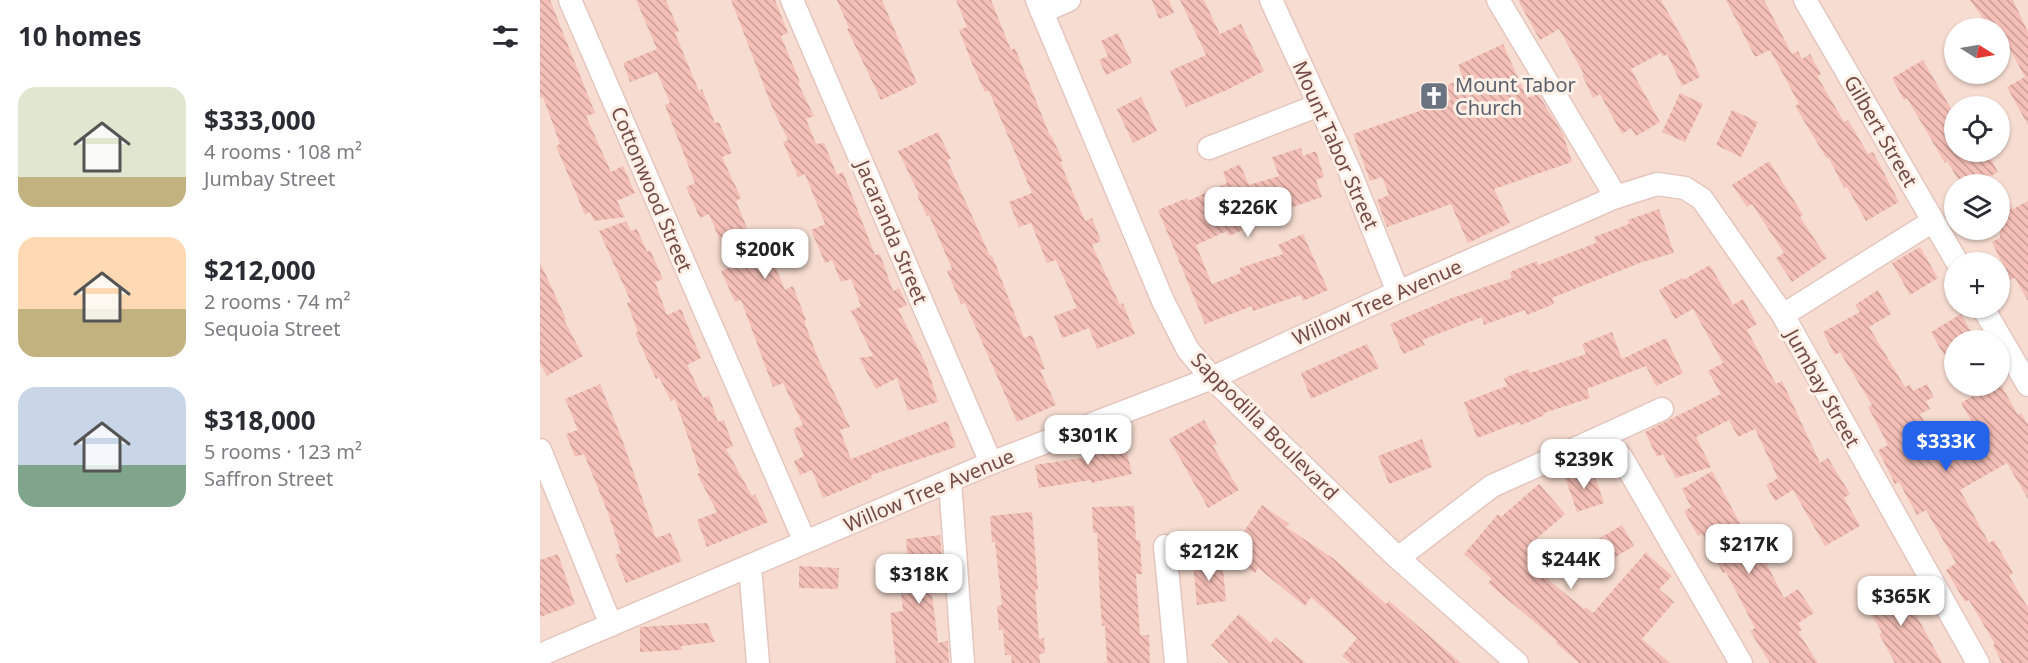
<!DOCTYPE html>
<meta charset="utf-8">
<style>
:root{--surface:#fff;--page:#f7f7f7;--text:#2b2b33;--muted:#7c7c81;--accent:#2563eb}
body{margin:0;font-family:"Noto Sans",sans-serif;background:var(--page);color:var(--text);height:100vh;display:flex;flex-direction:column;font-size:22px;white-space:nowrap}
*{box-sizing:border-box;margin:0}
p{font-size:20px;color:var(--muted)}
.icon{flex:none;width:33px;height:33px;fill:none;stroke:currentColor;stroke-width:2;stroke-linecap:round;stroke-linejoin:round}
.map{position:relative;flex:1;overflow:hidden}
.details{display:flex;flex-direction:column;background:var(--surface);width:540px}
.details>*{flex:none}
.needle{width:39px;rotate:101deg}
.controls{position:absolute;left:1404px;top:18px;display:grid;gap:12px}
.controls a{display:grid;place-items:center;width:66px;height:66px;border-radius:50%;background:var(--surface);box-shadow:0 2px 4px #0004;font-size:30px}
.price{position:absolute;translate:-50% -51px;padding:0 14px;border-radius:12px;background:#fff;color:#222;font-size:20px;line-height:39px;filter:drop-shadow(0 2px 3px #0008)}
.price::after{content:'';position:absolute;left:50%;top:36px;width:18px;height:14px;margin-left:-9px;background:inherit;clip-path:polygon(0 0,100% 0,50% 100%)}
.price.current{background:var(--accent);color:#fff}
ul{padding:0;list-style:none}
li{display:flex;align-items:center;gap:18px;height:150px;padding:0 18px}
li span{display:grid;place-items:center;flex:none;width:168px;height:120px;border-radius:18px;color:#555}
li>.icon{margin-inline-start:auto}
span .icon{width:72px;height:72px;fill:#fffc;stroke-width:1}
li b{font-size:26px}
h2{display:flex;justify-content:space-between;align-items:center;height:72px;padding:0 18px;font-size:26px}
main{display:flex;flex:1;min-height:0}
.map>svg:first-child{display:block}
.residential{fill:#f7ddd1;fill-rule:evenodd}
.building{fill:url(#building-back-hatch)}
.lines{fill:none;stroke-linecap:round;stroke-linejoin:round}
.minor-casing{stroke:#e4c6be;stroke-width:25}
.minor{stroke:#fff;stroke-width:22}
.labels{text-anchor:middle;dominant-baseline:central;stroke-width:6;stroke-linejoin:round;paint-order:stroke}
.worship-label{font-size:20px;fill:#5b616d;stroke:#fff0e7;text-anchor:start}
.street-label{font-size:20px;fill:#754b46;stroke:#fff0e7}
</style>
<main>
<section class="details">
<h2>10 homes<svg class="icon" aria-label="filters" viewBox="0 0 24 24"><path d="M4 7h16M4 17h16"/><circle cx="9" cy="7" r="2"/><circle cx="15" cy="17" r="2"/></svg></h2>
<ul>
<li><span style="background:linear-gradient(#dfe7d0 75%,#c2b280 0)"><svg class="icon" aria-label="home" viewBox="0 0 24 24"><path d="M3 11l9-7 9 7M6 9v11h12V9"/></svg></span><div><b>$333,000</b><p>4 rooms · 108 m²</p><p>Jumbay Street</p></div></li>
<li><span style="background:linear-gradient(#ffd9b3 60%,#c2b280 0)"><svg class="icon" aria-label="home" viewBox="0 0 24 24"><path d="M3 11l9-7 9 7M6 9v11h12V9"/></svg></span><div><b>$212,000</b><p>2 rooms · 74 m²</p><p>Sequoia Street</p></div></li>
<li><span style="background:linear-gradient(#c9d6e8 65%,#7fa58c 0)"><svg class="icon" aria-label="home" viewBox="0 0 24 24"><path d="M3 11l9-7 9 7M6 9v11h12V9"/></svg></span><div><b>$318,000</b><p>5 rooms · 123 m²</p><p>Saffron Street</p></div></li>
</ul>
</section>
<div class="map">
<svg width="1488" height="663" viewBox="0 0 1488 663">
<defs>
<pattern id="building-back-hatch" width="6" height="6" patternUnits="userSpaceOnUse" patternTransform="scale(1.5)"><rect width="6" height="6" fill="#f4bfb6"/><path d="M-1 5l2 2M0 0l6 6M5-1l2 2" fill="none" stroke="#ca9d96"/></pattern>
</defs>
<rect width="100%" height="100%" fill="#fdeae0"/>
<path class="residential" d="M0,0H1488V663H0ZM1414,28H1460V74H1414ZM1414,106H1460V152H1414ZM1414,184H1460V230H1414ZM1414,262H1460V308H1414ZM1414,340H1460V386H1414Z"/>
<g class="building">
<polygon points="0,0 10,0 55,113 46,116 71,172 83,166 95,193 77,201 85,217 54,221 50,212 45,215 16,146 20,144 3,97 0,98"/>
<polygon points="96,0 126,0 139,31 135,33 159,91 162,89 175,123 179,122 192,153 182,157 201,198 196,201 218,255 229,251 245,290 253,286 266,320 264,321 278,358 310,427 300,430 311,459 407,421 416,447 331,475 332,478 283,498 272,470 260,475 254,461 264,456 253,429 263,425 243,383 233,387 201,300 195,302 181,271 191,267 169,214 160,218 146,187 155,183 125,105 130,103 117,72 90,82 83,63 117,49"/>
<polygon points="191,0 235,0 248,33 241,36 260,82 258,83 274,116 266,119 276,144 284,143 297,175 303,172 335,255 340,254 353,291 359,288 367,305 358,309 386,364 398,402 368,411 357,378 336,389 319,358 333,356 311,311 321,306 311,279 301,282 292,260 285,263 271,230 285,224 265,174 258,177 243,142 248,140 232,107"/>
<polygon points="297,0 342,0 377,83 341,100 307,29 309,28"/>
<polygon points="416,0 451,0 471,50 475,48 510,136 511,135 523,161 520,162 545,221 552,218 561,241 552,245 580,305 583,303 595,334 557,349 549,328 522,338 514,316 537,308 516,260 507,263 491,223 479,227 469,202 492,193 449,91 445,92 433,66 419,30 427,27"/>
<polygon points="612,0 629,0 634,13 619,19"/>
<polygon points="640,0 664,0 680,34 701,24 724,71 687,90 646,107 630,71 666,55"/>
<polygon points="978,0 1121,0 1146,45 1160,77 1142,86 1127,54 1123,57 1121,53 1091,69 1120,122 1096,136 1091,128 1082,134 1060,94 1053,98 1042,75 1044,74 1019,29 1000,40"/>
<polygon points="1186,0 1224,0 1252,54 1258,51 1262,59 1270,54 1281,74 1277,76 1304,122 1308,120 1328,154 1333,152 1359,202 1326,221 1307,187 1304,188 1289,158 1287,159 1255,106 1259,104 1230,50 1215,57"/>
<polygon points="1430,0 1473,0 1488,32 1488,125 1467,87 1485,77 1465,40 1460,43 1460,28 1450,28"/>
<polygon points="578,33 592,63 566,75 559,60 568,56 561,41"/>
<polygon points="963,44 987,98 998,94 1023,134 1032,162 954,189 970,223 928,243 911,204 847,227 837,200 849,195 842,177 830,181 813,134 911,100 905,86 923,78 918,65"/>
<polygon points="1383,60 1414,114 1414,152 1447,152 1458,172 1437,184 1421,184 1407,161 1405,163 1367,98 1364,100 1352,78"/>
<polygon points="1140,93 1163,104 1145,142 1122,132"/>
<polygon points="601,97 617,131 593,143 577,109"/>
<polygon points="1192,110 1218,122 1201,157 1176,145"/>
<polygon points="398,132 411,159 407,160 450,256 452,255 484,338 492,335 505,369 500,370 516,405 477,422 425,303 421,304 407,271 412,269 389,215 387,216 377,195 379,194 358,151"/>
<polygon points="761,148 763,156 776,151 784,177 776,180 782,197 723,217 725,220 689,236 687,231 656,245 672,284 701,273 700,268 743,254 738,245 763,234 788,290 763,301 761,295 713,311 712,306 665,324 618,210 647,198 648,201 687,183 683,172 700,164 709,185 739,176 732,157"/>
<polygon points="1229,161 1263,215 1260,217 1287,258 1252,282 1236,258 1244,253 1212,204 1207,207 1192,185"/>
<polygon points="1460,187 1473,209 1488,201 1488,301 1475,278 1470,280 1452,242 1460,238"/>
<polygon points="1119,209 1134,253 1102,262 1012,298 1014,304 987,315 985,310 944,325 942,317 882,340 885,345 863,354 850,324 912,298 972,278 970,272 997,261 998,265 1056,243 1054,237 1089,224 1088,220"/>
<polygon points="86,221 91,231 97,229 107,252 110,250 123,279 115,282 127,315 141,309 161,358 147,365 163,398 169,396 178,422 184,420 193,446 186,449 212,496 215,494 228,522 167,547 157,520 177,512 157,474 160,473 135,399 131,401 119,377 116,379 95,333 98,332 87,303 91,302 59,231"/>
<polygon points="1380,247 1398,278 1370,295 1352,263"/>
<polygon points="0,262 26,319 24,320 43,356 7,376 0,363"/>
<polygon points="1170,265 1193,305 1203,299 1217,324 1207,330 1236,384 1242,381 1280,463 1288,458 1310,494 1304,498 1320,526 1285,546 1253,490 1235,501 1226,485 1238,478 1215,429 1198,437 1189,420 1156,437 1171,467 1136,478 1123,454 1117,457 1105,432 1181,394 1168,371 1183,363 1153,309 1135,319 1119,290 1142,278 1143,280"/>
<polygon points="1338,290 1351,314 1329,327 1365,387 1370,384 1373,391 1387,384 1394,397 1386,401 1390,409 1380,414 1406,463 1443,441 1421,403 1450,386 1460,386 1460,383 1478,415 1481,413 1488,425 1488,499 1467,463 1420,490 1449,543 1454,540 1473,573 1469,576 1488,608 1488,663 1462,663 1453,645 1455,644 1429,600 1425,602 1406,570 1416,563 1386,510 1377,515 1359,482 1355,484 1338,450 1348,445 1328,407 1332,405 1300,352 1295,355 1283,332 1320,312 1315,305"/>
<polygon points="1421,314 1432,333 1419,340 1414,340 1414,373 1391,332"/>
<polygon points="1072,332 1082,359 1126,338 1143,373 1116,386 1106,366 1047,389 1050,398 1004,413 1005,415 981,425 980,422 937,438 924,402 967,386 964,378 988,369 990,373 1046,354 1042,344"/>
<polygon points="827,344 839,368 771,399 761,373"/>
<polygon points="60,384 82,439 116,538 130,533 142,561 86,583 75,555 81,553 68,513 44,454 35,457 26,434 38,430 25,399"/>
<polygon points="664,420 677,444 673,446 699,490 668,508 629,439"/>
<polygon points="583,437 592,474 551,483 551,480 499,488 495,465 548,457 546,446"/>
<polygon points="882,439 892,467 849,484 838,456"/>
<polygon points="1052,468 1064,503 1037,512 1025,477"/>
<polygon points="1172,471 1204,531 1209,529 1244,598 1258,589 1274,613 1258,623 1262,630 1258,632 1278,663 1230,663 1210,631 1215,628 1186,572 1183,573 1162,534 1158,536 1144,511 1151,507 1142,489"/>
<polygon points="999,484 1025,514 986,548 1002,561 995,569 1044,609 1046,607 1053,613 1107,551 1107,554 1132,576 1119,589 1134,602 1102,639 1130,663 1039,663 1016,643 1017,641 948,583 952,579 924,554 958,514 961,517"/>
<polygon points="722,505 749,524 746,527 794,559 846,604 849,601 921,663 810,663 802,656 817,638 771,597 765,606 718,568 715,573 688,555"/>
<polygon points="594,506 596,540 600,540 602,574 596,574 600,635 609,635 610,663 567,663 565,626 562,626 560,599 557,533 553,533 552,507"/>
<polygon points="492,512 498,590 495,590 499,639 504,638 505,653 499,654 500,663 472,663 471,655 465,655 463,630 459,630 457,606 462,605 455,542 452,542 450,516"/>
<polygon points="1082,525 1094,546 1060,566 1048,545"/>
<polygon points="400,535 403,568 394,566 397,593 392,594 398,643 408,641 409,663 356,663 350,613 363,611 358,563 368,562 366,539"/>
<polygon points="18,554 35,604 0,617 0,560"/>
<polygon points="682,559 686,601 657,605 653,562"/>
<polygon points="259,566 299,568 298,589 259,588"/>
<polygon points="1356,581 1371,605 1402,663 1355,663 1339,634 1342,632 1323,602"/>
<polygon points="699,614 731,643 735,637 766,663 690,663 671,645"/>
<polygon points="167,623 175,642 141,646 142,650 100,652 100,627"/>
</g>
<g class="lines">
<g class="minor-casing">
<g id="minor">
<polyline points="30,0 265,542"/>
<polyline points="252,0 451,463"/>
<polyline points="497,0 623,301 648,350 672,378 858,558 977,663"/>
<polyline points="731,0 810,172 858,292"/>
<polyline points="958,0 1076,197"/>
<polyline points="1265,0 1417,262"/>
<polyline points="502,12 529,0"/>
<polyline points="669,148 779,105"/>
<polyline points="1443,308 1488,385"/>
<polyline points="1243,315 1393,221"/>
<polyline points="1061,437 1122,409"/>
<polyline points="0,450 71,625"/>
<polyline points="410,481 423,663"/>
<polyline points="625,546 636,663"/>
<polyline points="858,558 952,486 1061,437 1082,458 1201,663"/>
<polyline points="210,566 218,663"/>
<polyline points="0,655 451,463 672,378 858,292 1076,197 1117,184 1145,188 1162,199 1243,315 1438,663"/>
</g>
</g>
<use href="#minor" class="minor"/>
</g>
<defs>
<g id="church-square" transform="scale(1.5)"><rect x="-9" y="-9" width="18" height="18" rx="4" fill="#6b7280" stroke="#fff0e7"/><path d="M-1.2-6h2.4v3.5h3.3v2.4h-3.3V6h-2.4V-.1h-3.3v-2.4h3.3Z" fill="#fff"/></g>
</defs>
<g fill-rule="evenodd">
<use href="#church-square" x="894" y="96"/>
</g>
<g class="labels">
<g class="worship-label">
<text x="915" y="84">Mount Tabor<tspan x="915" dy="23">Church</tspan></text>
</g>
<g class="street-label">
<text transform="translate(1341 131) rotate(60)">Gilbert Street</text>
<text transform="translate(796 145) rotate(66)">Mount Tabor Street</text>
<text transform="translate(112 189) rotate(67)">Cottonwood Street</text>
<text transform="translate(352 232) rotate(67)">Jacaranda Street</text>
<text transform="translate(837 302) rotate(-24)">Willow Tree Avenue</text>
<text transform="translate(1283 388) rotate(61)">Jumbay Street</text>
<text transform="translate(725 426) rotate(45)">Sappodilla Boulevard</text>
<text transform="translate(389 490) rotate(-23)">Willow Tree Avenue</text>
</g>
</g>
</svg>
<div class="controls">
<a><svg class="needle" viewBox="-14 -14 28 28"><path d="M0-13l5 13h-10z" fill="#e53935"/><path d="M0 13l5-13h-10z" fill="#7c7c81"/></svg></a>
<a><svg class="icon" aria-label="locate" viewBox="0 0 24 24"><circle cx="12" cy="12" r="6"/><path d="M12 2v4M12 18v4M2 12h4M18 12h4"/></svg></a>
<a><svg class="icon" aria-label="layers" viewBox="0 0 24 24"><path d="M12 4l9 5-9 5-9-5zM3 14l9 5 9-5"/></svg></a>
<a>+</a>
<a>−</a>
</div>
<b class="price" style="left:708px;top:238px">$226K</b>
<b class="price" style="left:225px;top:280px">$200K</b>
<b class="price" style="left:548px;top:466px">$301K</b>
<b class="price current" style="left:1406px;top:472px">$333K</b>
<b class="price" style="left:1044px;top:490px">$239K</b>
<b class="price" style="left:1209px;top:575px">$217K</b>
<b class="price" style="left:669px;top:582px">$212K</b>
<b class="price" style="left:1031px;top:590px">$244K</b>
<b class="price" style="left:379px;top:605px">$318K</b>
<b class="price" style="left:1361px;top:627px">$365K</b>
</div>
</main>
